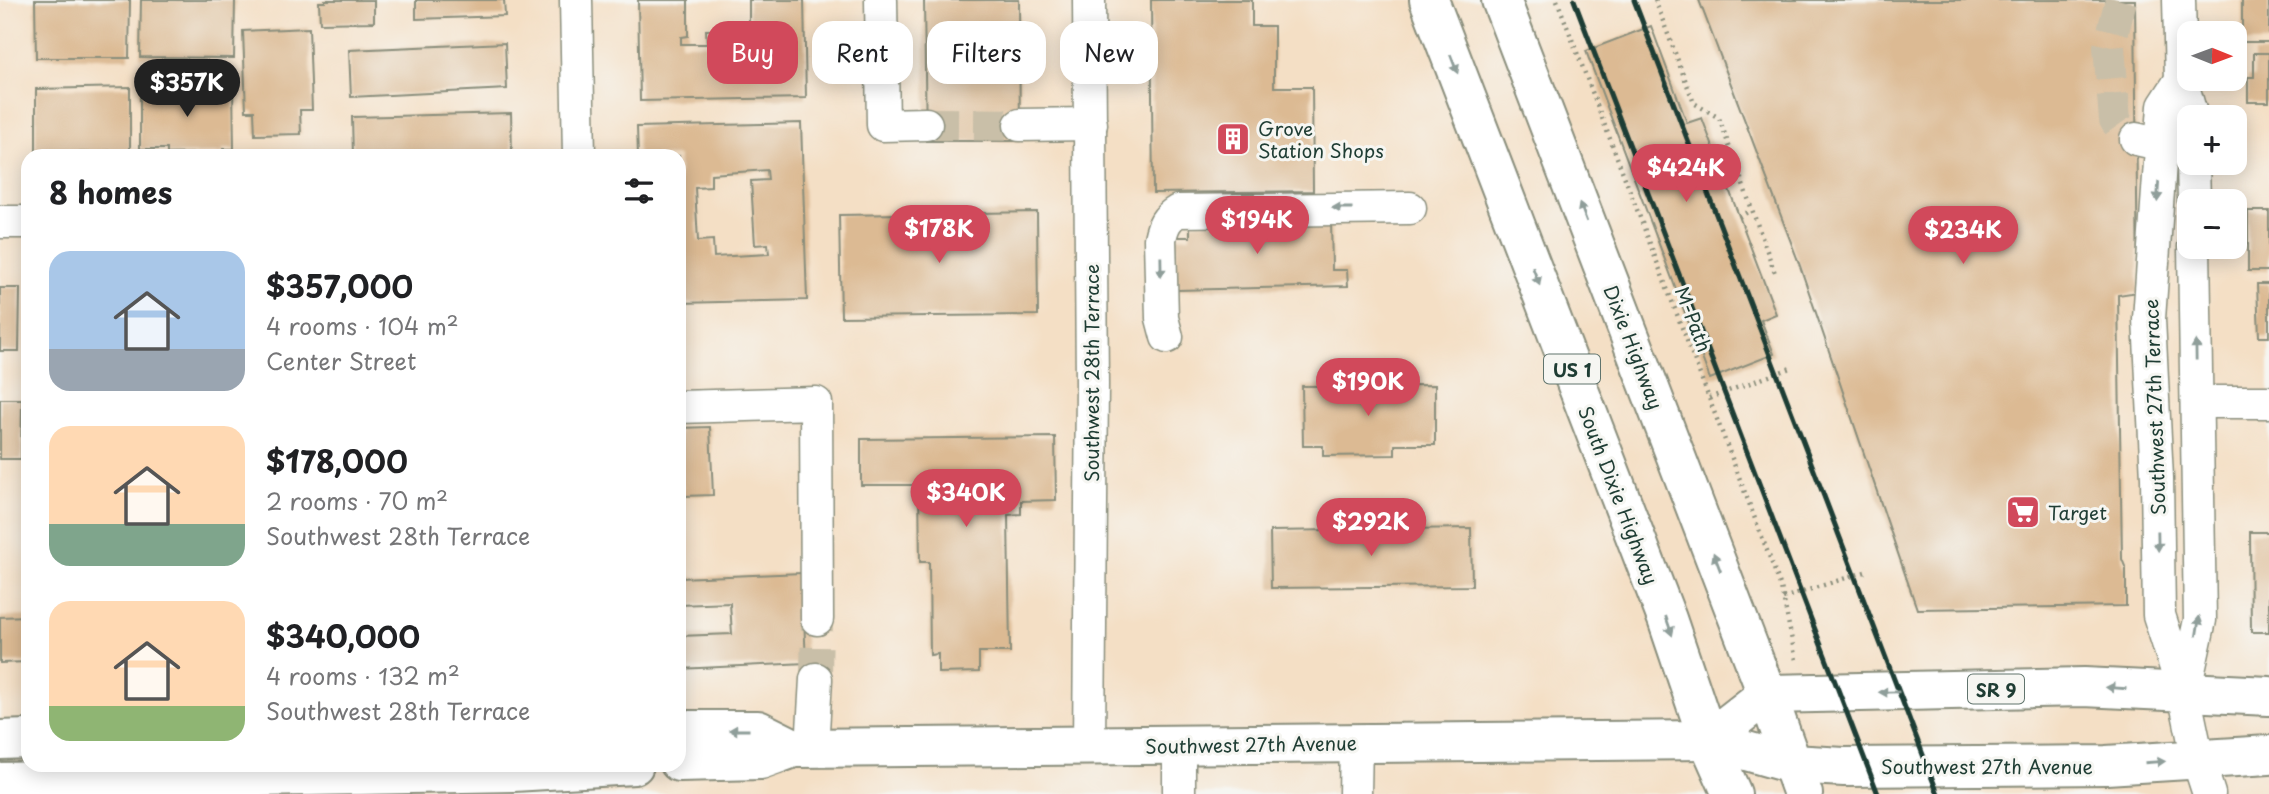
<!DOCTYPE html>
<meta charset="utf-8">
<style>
:root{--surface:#fff;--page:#f2f2f2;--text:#202124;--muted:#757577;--accent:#d1495b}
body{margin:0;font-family:"Playpen Sans",sans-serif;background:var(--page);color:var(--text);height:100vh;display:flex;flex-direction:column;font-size:26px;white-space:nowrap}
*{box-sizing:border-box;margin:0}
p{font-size:23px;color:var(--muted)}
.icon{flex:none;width:38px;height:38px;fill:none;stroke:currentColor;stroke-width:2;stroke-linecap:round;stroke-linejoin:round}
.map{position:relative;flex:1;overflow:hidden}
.drawer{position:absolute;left:21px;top:149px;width:665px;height:623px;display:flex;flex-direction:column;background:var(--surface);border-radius:21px;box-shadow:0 4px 18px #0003}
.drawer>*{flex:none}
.banner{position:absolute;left:707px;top:21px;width:665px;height:63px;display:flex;gap:14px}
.needle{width:46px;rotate:91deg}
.tools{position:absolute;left:2177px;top:21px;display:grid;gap:14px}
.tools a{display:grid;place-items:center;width:70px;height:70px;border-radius:14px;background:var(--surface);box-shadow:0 4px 18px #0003;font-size:35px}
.price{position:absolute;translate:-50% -60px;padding:0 16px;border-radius:24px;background:var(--accent);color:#fff;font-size:23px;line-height:46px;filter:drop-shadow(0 2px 4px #0008)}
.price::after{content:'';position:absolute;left:50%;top:42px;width:21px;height:16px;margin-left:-10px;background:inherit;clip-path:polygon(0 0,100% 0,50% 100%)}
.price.selected{background:#222;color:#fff}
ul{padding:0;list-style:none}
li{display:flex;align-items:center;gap:21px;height:175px;padding:0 28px}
li span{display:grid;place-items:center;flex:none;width:196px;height:140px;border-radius:21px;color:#555}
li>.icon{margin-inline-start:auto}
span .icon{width:84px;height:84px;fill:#fffc;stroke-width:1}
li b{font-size:30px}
h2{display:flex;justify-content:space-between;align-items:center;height:84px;padding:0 28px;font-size:30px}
.tag{padding:0 24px;border-radius:21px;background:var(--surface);box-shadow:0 4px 18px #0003;font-size:24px;line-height:63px}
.tag.selected{background:var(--accent);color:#fff}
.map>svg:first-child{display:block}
.building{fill:#dcba93;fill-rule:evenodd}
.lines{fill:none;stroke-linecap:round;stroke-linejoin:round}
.minor-tunnel{stroke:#c9bfa8;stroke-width:32;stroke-dasharray:32 16;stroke-linecap:butt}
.minor-casing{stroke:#8a8e7c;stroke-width:35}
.major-casing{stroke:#8a8e7c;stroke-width:42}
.highway-casing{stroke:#8a8e7c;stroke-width:42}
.path{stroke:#8a8e7c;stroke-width:4.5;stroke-dasharray:2 5;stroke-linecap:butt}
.minor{stroke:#fff;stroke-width:32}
.major{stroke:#fff;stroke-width:38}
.highway{stroke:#fff;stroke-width:38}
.rail{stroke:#1f3d34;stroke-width:5}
.oneway{fill:#8f9e9a}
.labels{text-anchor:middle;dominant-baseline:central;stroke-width:6;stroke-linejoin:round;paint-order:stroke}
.shield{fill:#f6f6f2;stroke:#60746d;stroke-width:2}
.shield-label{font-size:18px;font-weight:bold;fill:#1f3d34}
.poi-label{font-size:19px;fill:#1f3d34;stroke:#f6f6f2;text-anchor:start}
.street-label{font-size:19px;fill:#1f3d34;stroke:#f6f6f2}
</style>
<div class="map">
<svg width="2269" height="794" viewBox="0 0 2269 794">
<rect width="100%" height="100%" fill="#f6f6f2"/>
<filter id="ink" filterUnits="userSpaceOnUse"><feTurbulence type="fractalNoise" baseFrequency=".0143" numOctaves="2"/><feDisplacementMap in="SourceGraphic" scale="14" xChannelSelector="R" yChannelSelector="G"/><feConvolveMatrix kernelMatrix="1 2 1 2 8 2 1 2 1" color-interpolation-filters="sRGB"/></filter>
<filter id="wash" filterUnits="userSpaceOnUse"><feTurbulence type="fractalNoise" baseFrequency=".00686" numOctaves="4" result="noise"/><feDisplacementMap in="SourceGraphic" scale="28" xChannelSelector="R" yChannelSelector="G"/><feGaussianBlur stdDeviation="1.57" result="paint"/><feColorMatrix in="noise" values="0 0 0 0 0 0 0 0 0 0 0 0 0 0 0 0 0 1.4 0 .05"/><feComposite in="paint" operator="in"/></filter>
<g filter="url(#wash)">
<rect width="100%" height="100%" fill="#f4dfc5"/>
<g id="blocks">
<g class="building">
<polygon points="35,0 130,0 129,58 36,58"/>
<polygon points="141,0 235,0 234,58 140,57"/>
<polygon points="325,0 374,0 374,22 320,23 319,2 325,2"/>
<polygon points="416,0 504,0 505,16 416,19"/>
<polygon points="638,0 688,0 688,36 681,37 681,44 707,44 706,30 740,29 740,43 763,42 763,33 749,33 749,0 804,0 806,98 640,101"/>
<polygon points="924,0 1019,0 1020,141 926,141"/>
<polygon points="1151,0 1252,0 1252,26 1274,26 1274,87 1312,87 1313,191 1153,193"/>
<polygon points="1699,0 2135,0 2138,292 2118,295 2122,559 2126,569 2126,606 1917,609 1800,266"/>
<rect x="2242" y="0" width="27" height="42"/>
<polygon points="1651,26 1687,123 1702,118 1776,314 1761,320 1774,354 1710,379 1586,51"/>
<polygon points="309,28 312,110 300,110 301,134 255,135 254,111 246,111 243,31"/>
<polygon points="505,43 507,89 351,97 349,50"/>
<polygon points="2254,53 2269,53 2269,102 2248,102 2248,77 2254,77"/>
<polygon points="233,86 234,149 223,149 223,153 167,154 167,149 140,149 140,87"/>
<polygon points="130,87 130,150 105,151 105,153 36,152 36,89"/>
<polygon points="511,113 512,154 353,156 352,117"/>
<path d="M801,123L807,300L679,303V156H638L637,127ZM767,170L768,180L751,181L755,245L768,244L769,254L714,257L713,240L698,241L695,188L711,187V174Z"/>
<rect x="2248" y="211" width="21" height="60"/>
<polygon points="1037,212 1038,315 841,317 839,215"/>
<polygon points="1331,220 1332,270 1347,270 1348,286 1177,290 1176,237 1190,237 1190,223"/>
<polygon points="2257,284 2269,284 2269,337 2259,337"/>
<polygon points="0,288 20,288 19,351 0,351"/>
<polygon points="1435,385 1435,445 1395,445 1395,455 1323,456 1323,446 1303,446 1302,386"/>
<polygon points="0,399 22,399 21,459 0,459"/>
<polygon points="710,427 713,495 683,496 683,484 679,484 679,428"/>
<polygon points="1055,437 1056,500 1021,501 1021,514 1008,515 1010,652 979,652 979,672 938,673 938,654 930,655 929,562 920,562 919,485 861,485 861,439"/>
<polygon points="1471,528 1472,586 1271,588 1270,531"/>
<polygon points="2250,532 2269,532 2269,632 2251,632"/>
<polygon points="802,573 806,663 679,669 679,636 732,634 730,603 679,605 679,578"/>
<polygon points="28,616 28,662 0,663 0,617"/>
</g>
</g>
</g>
<g filter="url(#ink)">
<use href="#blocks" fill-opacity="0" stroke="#8a8e7c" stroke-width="2"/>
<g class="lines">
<g class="minor-tunnel">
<polyline points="2121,0 2109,47 2115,120 2122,130 2136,139"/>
<polyline points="926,124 1020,125"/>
<polyline points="816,679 817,619"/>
</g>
<g class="minor-casing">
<g id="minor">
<polyline points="576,0 579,156"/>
<polyline points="881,0 883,125 926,124"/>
<polyline points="1089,0 1092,384 1089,745"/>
<polyline points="2179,0 2181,80 2192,117"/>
<polyline points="2181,80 2164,106 2149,319 2157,478 2159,615 2184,693 2198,760 2209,794"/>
<polyline points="1020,125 1091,124"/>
<polyline points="2136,139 2189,151"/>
<polyline points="2193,163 2194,201"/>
<polyline points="0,222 28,222"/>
<path d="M1167,337L1162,318L1160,239C1163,225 1166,218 1178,211L1410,208"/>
<polyline points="2197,402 2269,402"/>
<polyline points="679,407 816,403 817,619"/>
<polyline points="2185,689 2200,620 2194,247"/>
<polyline points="812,748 816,679"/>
<polyline points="1179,794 1179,744"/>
<polyline points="1355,794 1356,742"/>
</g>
</g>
<g class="major-casing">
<g id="major">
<polyline points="679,730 758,730 794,748"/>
<polyline points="0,740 28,739"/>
<polyline points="679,762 761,760 794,748 1708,740"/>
<polyline points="0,782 513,772 634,765"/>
</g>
</g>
<g class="highway-casing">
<g id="highway">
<polyline points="1429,0 1667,619 1708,740 1732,794"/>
<polyline points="1501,0 1767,694 1803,794"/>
<polyline points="1708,740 1767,694 2084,687 2269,696"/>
<polyline points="1708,740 1792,764 1844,767 2106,765 2269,755"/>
</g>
</g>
<g class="path">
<polyline points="1557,0 1781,587 1796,660"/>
<polyline points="1655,0 1694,103 1719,118 1776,276"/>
<polyline points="1739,217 1751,210"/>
<polyline points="1709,398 1791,368"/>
<polyline points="1783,598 1865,572"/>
</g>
<use href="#minor" class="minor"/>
<use href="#major" class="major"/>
<use href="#highway" class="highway"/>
<g class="rail">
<polyline points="1574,0 1878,794"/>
<polyline points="1634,0 1938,794"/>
</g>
</g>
<defs><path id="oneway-solid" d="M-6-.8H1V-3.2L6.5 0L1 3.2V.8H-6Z" transform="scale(1.75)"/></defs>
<g class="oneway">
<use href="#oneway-solid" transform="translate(1454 64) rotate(69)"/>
<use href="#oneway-solid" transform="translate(2158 192) rotate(94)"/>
<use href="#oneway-solid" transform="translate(1342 208) rotate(180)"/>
<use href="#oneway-solid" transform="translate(1583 212) rotate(-111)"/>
<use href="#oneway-solid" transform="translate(1161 267) rotate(89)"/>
<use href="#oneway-solid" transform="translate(1536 276) rotate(69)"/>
<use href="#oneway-solid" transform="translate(2196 350) rotate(-91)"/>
<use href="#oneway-solid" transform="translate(2158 541) rotate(89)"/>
<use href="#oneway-solid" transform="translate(1717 562) rotate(-111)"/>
<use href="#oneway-solid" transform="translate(1669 626) rotate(71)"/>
<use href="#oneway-solid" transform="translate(2198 626) rotate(-81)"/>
<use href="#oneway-solid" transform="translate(2116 688) rotate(-176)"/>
<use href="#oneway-solid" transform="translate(1889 692) rotate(179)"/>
<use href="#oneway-solid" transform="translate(739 730) rotate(-180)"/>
<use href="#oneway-solid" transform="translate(2155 762) rotate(-4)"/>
</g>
</g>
<defs>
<g id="building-square" transform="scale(1.75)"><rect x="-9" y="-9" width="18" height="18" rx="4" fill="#d1495b" stroke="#f6f6f2"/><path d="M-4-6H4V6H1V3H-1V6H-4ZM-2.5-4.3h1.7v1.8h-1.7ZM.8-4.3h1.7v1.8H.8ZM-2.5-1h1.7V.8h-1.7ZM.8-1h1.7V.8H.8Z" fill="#fff"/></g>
<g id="supermarket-square" transform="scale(1.75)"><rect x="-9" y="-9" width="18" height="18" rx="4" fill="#d1495b" stroke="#f6f6f2"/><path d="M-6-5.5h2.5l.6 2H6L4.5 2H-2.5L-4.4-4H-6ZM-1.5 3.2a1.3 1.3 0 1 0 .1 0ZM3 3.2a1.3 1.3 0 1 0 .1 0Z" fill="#fff"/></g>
</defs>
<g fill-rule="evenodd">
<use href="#building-square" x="1233" y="139"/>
<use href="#supermarket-square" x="2023" y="512"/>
</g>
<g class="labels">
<g class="shield">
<rect x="1544" y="354.5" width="56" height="29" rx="5"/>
<rect x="1968" y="674.5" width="56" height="29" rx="5"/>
</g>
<g class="shield-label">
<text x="1572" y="369">US 1</text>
<text x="1996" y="689">SR 9</text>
</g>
<g class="poi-label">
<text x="1258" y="128">Grove<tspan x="1258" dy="22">Station Shops</tspan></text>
<text x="2048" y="512">Target</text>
</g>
<g class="street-label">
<text transform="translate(1694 319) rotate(69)">M-Path</text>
<text transform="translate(1634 347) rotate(69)">Dixie Highway</text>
<text transform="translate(1091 373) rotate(-90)">Southwest 28th Terrace</text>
<text transform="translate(2154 407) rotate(-92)">Southwest 27th Terrace</text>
<text transform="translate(1619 495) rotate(69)">South Dixie Highway</text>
<text transform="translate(1251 744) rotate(-1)">Southwest 27th Avenue</text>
<text x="1987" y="766">Southwest 27th Avenue</text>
</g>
</g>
</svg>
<div class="tools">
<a><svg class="needle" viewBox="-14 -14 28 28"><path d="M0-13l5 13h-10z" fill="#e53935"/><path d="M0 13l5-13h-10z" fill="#757577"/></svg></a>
<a>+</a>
<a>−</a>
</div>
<b class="price selected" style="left:187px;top:119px">$357K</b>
<b class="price" style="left:1686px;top:204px">$424K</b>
<b class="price" style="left:1257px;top:256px">$194K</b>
<b class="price" style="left:939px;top:265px">$178K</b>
<b class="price" style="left:1963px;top:266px">$234K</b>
<b class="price" style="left:1368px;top:418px">$190K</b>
<b class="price" style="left:966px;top:529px">$340K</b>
<b class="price" style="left:1371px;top:558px">$292K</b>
<div class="banner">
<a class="tag selected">Buy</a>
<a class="tag">Rent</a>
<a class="tag">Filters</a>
<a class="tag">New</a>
</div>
<section class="drawer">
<h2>8 homes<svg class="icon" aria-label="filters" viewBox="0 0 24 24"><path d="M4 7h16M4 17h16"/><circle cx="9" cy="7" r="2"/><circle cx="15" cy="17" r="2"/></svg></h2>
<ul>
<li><span style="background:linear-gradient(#a9c7e8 70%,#9aa5b1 0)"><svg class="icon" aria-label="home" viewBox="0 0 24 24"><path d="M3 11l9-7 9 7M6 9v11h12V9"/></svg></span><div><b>$357,000</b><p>4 rooms · 104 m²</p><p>Center Street</p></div></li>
<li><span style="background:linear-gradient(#ffd9b3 70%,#7fa58c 0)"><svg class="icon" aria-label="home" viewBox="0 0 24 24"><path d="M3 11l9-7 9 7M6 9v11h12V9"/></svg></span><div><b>$178,000</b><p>2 rooms · 70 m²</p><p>Southwest 28th Terrace</p></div></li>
<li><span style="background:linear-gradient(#ffd9b3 75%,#8fb573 0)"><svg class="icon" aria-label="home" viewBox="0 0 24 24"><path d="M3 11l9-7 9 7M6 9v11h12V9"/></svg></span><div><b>$340,000</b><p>4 rooms · 132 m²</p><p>Southwest 28th Terrace</p></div></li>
</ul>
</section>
</div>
